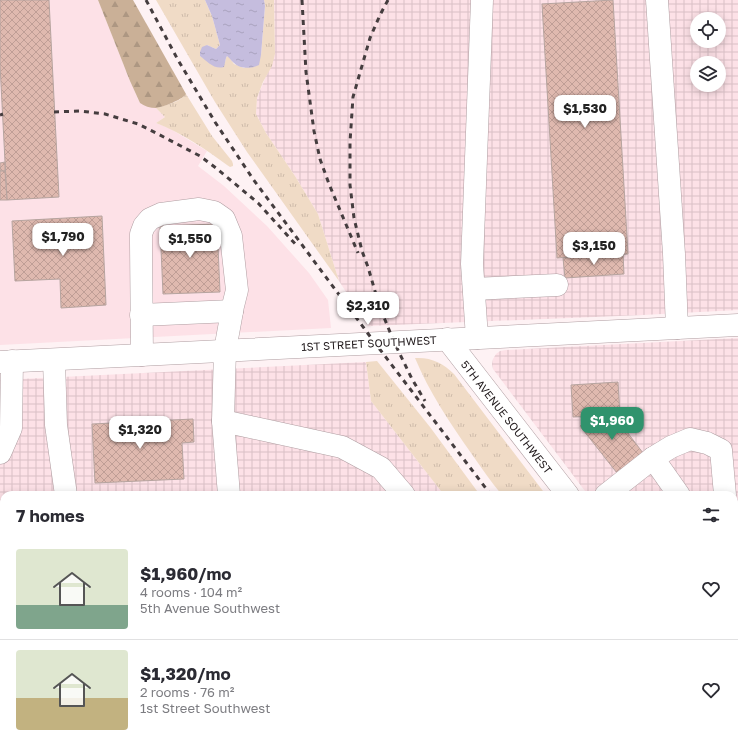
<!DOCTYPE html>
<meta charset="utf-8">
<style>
:root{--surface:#fff;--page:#f2f2f3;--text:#2b2b33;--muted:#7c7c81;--line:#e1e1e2;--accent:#30936d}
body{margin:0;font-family:"Golos Text",sans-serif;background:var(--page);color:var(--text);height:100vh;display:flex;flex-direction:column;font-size:15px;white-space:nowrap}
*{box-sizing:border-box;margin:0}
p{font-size:13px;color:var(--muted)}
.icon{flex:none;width:22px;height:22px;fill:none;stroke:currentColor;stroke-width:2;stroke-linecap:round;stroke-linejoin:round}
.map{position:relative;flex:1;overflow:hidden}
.drawer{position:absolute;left:0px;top:491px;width:738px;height:256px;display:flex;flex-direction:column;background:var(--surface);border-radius:12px 12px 0 0;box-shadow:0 2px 10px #0003}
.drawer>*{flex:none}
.controls{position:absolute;left:690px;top:12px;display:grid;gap:8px}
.controls a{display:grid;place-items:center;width:36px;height:36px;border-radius:50%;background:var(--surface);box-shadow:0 2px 10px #0003;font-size:20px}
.price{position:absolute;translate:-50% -34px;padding:0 9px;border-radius:8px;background:#fff;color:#222;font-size:13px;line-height:26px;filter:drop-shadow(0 1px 2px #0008)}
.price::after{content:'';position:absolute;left:50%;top:24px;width:12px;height:9px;margin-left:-6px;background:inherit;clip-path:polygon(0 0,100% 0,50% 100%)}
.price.active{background:var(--accent);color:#fff}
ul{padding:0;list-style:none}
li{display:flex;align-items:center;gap:12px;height:100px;padding:0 16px}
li+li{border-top:1px solid var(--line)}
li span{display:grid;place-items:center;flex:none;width:112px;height:80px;border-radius:4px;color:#555}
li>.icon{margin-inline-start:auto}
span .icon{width:48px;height:48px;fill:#fffc;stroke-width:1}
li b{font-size:17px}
h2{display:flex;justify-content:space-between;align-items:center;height:48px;padding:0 16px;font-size:17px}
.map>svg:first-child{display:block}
.built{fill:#fde1e7}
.industrial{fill:url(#industrial-grid);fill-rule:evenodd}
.grass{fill:url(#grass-tufts)}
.forest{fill:url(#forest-firs)}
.wetland{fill:url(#wetland-marsh)}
.water{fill:url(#water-ripples)}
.building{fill:url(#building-cross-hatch);stroke:#b6a49f}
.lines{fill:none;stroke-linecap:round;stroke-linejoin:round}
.minor-casing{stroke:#af9da1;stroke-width:23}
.minor{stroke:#fff;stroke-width:22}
.rail{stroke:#453d3f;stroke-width:3;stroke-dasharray:5 5;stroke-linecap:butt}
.labels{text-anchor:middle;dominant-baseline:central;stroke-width:4;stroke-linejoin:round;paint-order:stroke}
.street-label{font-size:11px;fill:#211a1c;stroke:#fff}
</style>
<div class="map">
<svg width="738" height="747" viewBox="0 0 738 747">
<defs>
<pattern id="industrial-grid" width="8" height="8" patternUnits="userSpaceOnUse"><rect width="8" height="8" fill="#fde1e7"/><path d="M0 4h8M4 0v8" fill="none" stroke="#d9c0c6"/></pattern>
<pattern id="grass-tufts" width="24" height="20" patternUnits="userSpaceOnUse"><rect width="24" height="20" fill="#f0dbc6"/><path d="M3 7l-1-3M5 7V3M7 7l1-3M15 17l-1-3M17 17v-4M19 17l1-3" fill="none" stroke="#cebbaa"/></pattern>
<pattern id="forest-firs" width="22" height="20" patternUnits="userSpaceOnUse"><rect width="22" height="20" fill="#cab097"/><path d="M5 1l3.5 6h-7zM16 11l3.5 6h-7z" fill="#ad9782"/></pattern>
<pattern id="wetland-marsh" width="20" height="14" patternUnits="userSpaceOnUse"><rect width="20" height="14" fill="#f0dbc6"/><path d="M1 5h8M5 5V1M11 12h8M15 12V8" fill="none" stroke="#cebbaa"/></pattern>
<pattern id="water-ripples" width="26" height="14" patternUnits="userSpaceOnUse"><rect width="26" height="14" fill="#c5bdde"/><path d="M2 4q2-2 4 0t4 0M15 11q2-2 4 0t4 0" fill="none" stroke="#a9a2be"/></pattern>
<pattern id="building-cross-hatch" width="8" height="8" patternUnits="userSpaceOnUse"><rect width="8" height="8" fill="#dfb9af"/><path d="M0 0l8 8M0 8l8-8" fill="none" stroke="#bf9e96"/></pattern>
</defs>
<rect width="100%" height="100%" fill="#fef2f4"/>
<polygon class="built" points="0,0 98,0 130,81 140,103 149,107 156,108 165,117 156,123 169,128 207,151 198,166 224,186 267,226 309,273 328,300 331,328 0,345"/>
<g class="industrial">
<path d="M274,0H738V310L643,315L368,326L339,281L318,214L295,176L266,133L256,114L257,98L275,54ZM697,19H719V41H697ZM697,63H719V85H697Z"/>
<polygon points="738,338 738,694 734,689 734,495 588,495 493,369 492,364 493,359 496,354 500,351 506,350"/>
<polygon points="366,362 371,401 444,495 4,495 4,710 0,710 0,380"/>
</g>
<g class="grass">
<polygon points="156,0 205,0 212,16 220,45 216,49 207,45 200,56 205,59 225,62 226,58 227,56 229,57 234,64 244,68 261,55 265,6 264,0 274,0 275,54 272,66 263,82 257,98 256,114 266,133 295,176 318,214 339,281 247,152 215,102"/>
<path d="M186,94L212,136L232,161L233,164V166L230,167L227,165C205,149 182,133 156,123L165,117L156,108C166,105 180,102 186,94Z"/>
<path d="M415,358C431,357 443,363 454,374L546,495H502C491,482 481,467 471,453C450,423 429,392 415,358Z"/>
<polygon points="377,361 430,427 480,495 444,495 371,401 366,362"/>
<polygon points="632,743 668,743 671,747 634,747"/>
<polygon points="692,743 733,743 736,747 695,747"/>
</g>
<g class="forest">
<path d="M98,0H133L186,94C182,100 163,107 156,108C150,108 144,106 140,103L130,81Z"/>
<polygon points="192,743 326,743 307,747 219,747"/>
<polygon points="446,743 632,743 634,747 455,747"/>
</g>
<g class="wetland">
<polygon points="4,717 4,743 192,743 219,747 0,747 0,718"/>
<polygon points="326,743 446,743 455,747 307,747"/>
</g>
<path class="water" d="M205,0H264L265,6L261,55L259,65C251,69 240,69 234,63C231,61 230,58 227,56L226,58L224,67C214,70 207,61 200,56V52L202,47L207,45L216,49L220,45L212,16Z"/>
<g class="building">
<polygon points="0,0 49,0 59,197 7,200 0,65"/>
<polygon points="613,0 628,254 557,258 542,4"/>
<polygon points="5,162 5,171 0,171 0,163"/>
<polygon points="0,171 5,171 7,200 0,200"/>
<polygon points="102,216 106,305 61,308 60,279 15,281 12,221"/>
<polygon points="217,224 220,292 163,294 160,226"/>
<polygon points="623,254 624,274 565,278 563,258"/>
<polygon points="618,382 620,415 573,417 571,385"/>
<polygon points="610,416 612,418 615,416 643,453 617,473 580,426 583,423 581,417"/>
<polygon points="193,419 194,442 182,443 184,479 95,483 92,424"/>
</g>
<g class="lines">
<g class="minor-casing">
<g id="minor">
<polyline points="657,0 674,254 677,328"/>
<polyline points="474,289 557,285"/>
<polyline points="141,315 232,311"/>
<polyline points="477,338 472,264 482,0"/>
<polyline points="447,339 568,495"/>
<polyline points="142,355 141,243 141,234 144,226 150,219 161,214 199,209 214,212 224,219 231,236 237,290 233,306 225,350 223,421 229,495"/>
<polyline points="54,360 56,425 66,495"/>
<polyline points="0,362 738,325"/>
<polyline points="223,421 342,447 381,468 404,495"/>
<polyline points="0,453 11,428 12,361"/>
<polyline points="653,458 679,495"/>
<polyline points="606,495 653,458 671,447 690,439 707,443 721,450 725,495"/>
<polyline points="0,601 4,601"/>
<polyline points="734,667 738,670"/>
<polyline points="734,719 738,724"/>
</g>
</g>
<use href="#minor" class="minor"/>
<g class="rail">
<polyline points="146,0 178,60 215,122 253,179 375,343 491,495"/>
<polyline points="302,0 306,72 314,131 320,159 329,184 358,253"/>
<polyline points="388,0 380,15 370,38 353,97 350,142 350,185 354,218 362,251 368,267 379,305 394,342 412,379 425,401"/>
<polyline points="54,112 80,111 105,114 138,124 156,133 200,156 216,168 258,203 298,247"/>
<polyline points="0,115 3,114"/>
<polyline points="734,582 738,582"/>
<polyline points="679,743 682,747"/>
</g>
</g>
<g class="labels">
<g class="street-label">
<text transform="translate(369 343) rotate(-3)">1ST STREET SOUTHWEST</text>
<text transform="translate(507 417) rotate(52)">5TH AVENUE SOUTHWEST</text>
</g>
</g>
</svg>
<div class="controls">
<a><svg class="icon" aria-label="locate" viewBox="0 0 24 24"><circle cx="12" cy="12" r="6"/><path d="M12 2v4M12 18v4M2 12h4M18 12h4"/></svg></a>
<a><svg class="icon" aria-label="layers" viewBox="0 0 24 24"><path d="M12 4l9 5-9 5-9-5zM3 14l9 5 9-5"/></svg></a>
</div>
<b class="price" style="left:585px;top:129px">$1,530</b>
<b class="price" style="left:63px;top:257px">$1,790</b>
<b class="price" style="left:190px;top:259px">$1,550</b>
<b class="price" style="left:594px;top:266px">$3,150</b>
<b class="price" style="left:368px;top:326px">$2,310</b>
<b class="price active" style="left:612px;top:441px">$1,960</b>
<b class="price" style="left:140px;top:450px">$1,320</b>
<section class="drawer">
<h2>7 homes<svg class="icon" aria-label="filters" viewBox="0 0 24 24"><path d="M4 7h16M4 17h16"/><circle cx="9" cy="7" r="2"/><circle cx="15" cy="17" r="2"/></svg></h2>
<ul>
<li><span style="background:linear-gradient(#dfe7d0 70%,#7fa58c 0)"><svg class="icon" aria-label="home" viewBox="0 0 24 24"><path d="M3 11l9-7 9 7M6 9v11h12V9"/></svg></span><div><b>$1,960/mo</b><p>4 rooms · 104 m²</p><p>5th Avenue Southwest</p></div><svg class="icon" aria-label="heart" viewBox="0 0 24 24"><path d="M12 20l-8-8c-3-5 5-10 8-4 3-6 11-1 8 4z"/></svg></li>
<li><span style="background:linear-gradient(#dfe7d0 60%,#c2b280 0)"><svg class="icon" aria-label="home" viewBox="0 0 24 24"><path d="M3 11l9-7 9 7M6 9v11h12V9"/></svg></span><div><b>$1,320/mo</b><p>2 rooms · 76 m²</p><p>1st Street Southwest</p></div><svg class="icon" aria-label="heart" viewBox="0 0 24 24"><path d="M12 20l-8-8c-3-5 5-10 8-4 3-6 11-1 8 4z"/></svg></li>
</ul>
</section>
</div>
